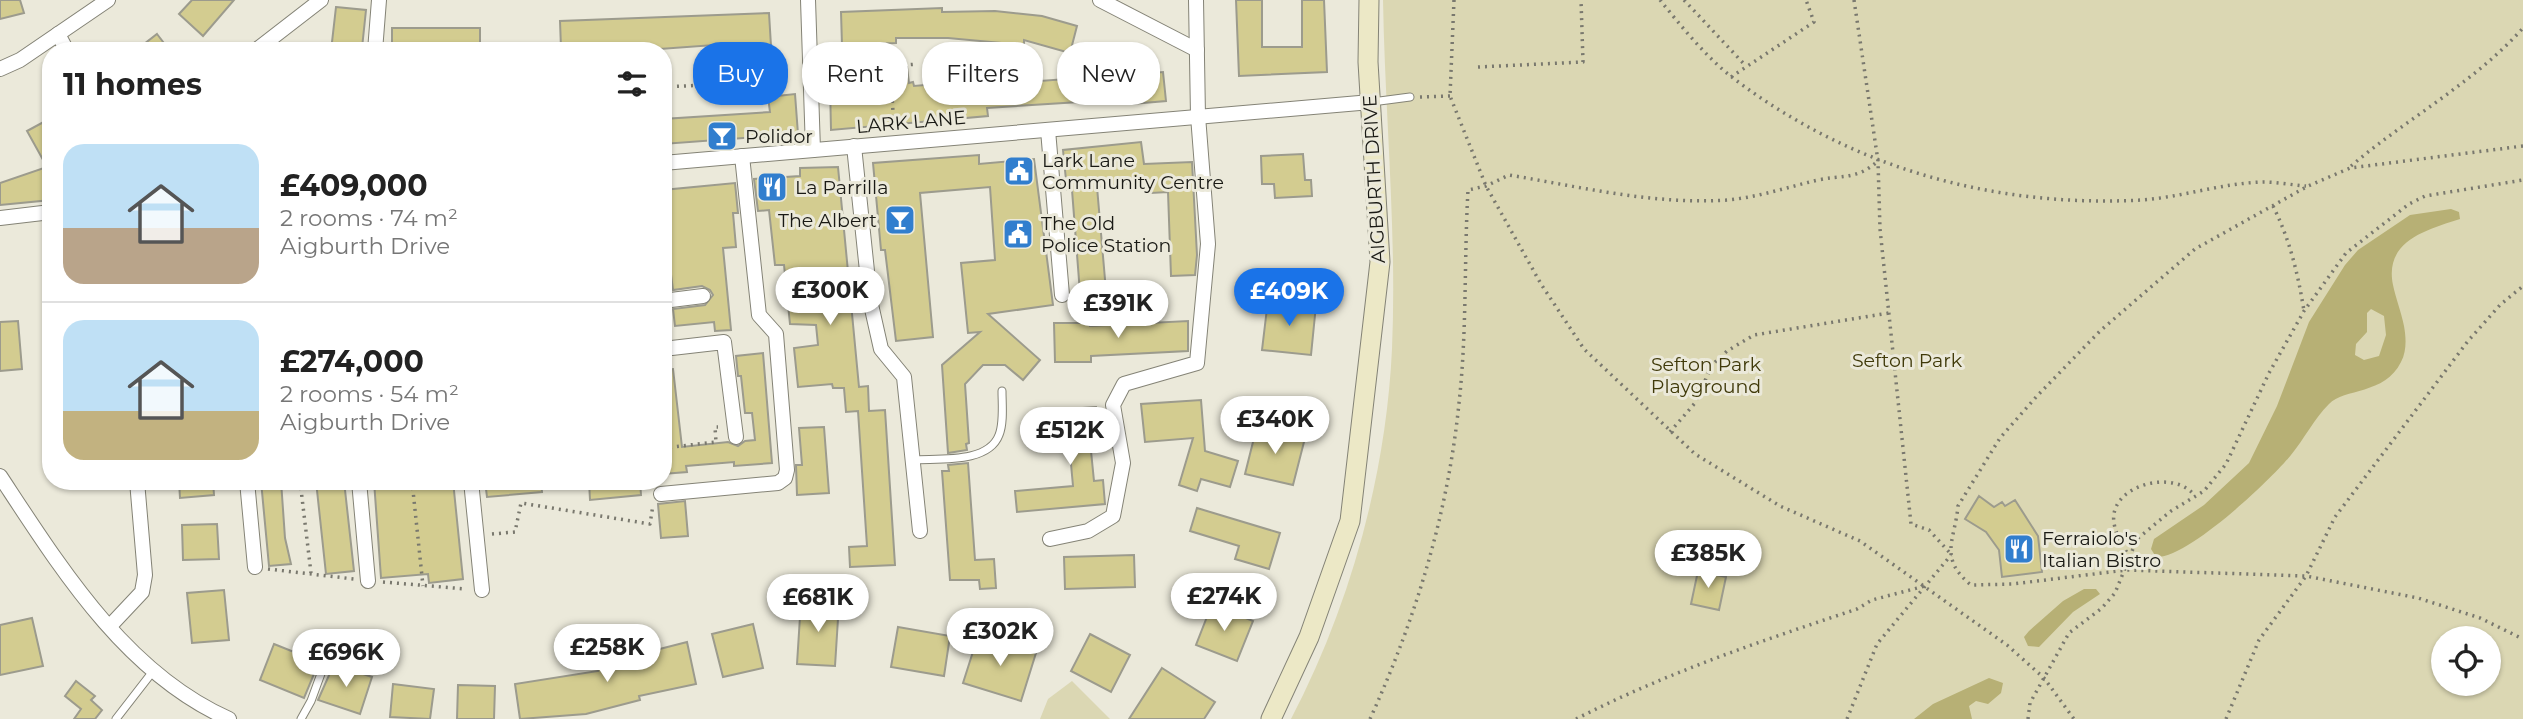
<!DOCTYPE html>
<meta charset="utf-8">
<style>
:root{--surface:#fff;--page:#f6f6f6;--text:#222;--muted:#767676;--line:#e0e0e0;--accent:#1a73e8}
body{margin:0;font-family:Montserrat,sans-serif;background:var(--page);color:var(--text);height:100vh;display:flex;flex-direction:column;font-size:26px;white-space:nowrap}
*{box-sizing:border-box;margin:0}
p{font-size:23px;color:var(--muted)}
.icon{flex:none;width:38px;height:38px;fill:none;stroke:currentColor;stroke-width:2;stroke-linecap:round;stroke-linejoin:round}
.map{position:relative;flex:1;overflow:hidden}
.sheet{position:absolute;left:42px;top:42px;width:630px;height:448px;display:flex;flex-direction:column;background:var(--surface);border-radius:28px;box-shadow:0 2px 5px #0004}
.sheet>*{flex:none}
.hud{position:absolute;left:693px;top:42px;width:665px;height:63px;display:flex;gap:14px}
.controls{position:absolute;left:2431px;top:626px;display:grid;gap:14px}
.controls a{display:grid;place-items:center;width:70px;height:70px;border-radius:50%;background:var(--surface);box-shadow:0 2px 5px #0004;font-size:35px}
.price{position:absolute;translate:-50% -60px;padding:0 16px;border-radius:24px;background:#fff;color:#222;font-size:23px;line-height:46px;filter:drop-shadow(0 2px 4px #0008)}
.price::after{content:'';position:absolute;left:50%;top:42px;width:21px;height:16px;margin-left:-10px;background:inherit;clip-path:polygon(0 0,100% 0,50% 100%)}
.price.selected{background:var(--accent);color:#fff}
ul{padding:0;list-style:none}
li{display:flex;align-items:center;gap:21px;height:175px;padding:0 21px}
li+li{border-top:2px solid var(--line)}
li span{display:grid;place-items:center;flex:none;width:196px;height:140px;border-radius:21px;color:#555}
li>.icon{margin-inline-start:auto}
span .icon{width:84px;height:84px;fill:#fffc;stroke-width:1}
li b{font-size:30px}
h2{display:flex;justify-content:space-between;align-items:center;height:84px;padding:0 21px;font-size:30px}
.tag{padding:0 24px;border-radius:28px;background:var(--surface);box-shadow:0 2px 5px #0004;font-size:24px;line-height:63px}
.tag.selected{background:var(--accent);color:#fff}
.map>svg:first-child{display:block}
.green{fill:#dbd7b3;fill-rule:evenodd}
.water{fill:#b7b075;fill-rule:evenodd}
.building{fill:#d3cc90;stroke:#9c9b8d;stroke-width:2}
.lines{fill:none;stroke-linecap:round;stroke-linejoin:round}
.lane-casing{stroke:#848376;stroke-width:9}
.street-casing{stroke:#848376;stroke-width:16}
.secondary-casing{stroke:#848376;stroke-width:21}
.path{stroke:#79786e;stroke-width:3.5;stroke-dasharray:2 5;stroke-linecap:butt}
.lane{stroke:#fff;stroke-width:7}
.street{stroke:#fff;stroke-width:14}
.secondary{stroke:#ece8c6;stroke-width:19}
.labels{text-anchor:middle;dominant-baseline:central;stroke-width:6;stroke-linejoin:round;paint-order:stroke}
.street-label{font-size:19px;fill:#191914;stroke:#ebe9da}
.poi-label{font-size:19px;fill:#191914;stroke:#ebe9da;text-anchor:start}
.park-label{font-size:19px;fill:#3f3909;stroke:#ebe9da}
</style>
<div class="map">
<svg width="2523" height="719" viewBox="0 0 2523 719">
<rect width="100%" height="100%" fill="#ebe9da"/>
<g class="green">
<path d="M1383,0H2523V719H1291C1350,606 1386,476 1392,349C1397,233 1385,116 1383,0ZM2443,639H2488V684H2443Z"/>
<polygon points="1072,681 1110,719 1040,719 1048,699"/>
</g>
<g class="water">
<path d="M2451,209L2459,212L2460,219C2426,230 2384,241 2393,285C2396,299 2401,311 2404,326C2406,337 2407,351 2401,362C2385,395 2344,388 2329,404C2314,419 2304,439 2291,455C2271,480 2187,559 2156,557L2151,549L2154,539L2204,505L2249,463L2277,406L2309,322L2345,265L2358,250L2410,215ZM2371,309L2384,316L2386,335L2379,356L2364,360L2355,355L2356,344L2367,332V313Z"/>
<polygon points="2084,589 2096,589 2100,594 2073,612 2039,647 2028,646 2024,637 2029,631 2063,601"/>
<polygon points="1989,678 2003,683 2001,693 1988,704 1976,701 1969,706 1972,719 1914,719 1933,704"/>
</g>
<g class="building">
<polygon points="0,0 20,0 24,13 0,19"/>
<polygon points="192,0 234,0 203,36 179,14"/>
<polygon points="1236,0 1262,0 1262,47 1302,47 1302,0 1324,0 1327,72 1239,76"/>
<polygon points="336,7 366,10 362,48 331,51"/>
<polygon points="942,8 942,12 995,11 1042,16 1077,26 1070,53 1024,40 1024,45 948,38 896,38 896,43 842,45 841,12"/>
<polygon points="769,13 771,46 715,49 714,45 632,51 561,48 560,21"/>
<rect x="392" y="28" width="88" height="23"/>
<polygon points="157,34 170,51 135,51"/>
<polygon points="907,67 909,83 913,82 914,86 984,80 985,85 1093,77 1095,101 987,108 988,116 831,130 830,85 892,81 891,68"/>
<polygon points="1163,72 1166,101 1132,104 1129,75"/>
<polygon points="795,94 798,134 663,144 663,119 770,112 768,97"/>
<polygon points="51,118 51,200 0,205 0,183 47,167 27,131"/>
<polygon points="1141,142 1144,164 1192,162 1197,255 1195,275 1171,276 1168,192 1151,193 1150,181 1097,187 1106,291 1080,293 1072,190 1067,190 1063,150"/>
<polygon points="1303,154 1305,180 1311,180 1312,196 1275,198 1274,184 1262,184 1261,156"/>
<polygon points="979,155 979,164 1034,159 1053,305 988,314 1040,360 1023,380 1005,365 983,365 965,384 969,443 966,444 967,450 948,453 942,365 980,332 968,333 961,263 995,260 990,187 920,193 933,337 896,341 885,250 881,250 873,163"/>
<polygon points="838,167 859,387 868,386 869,411 885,410 895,565 850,567 849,547 867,546 858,411 846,412 844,388 833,388 832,384 798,387 794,348 818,345 816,325 790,324 784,265 775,265 769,210 758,211 754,179 800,176 800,168"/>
<polygon points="735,183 738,213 733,213 736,247 723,248 731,330 715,331 714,322 675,326 673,309 705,305 713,295 710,290 702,286 673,290 669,259 663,259 663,190"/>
<polygon points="1268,300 1316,305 1311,355 1262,350"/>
<polygon points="18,321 22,369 0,371 0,322"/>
<polygon points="1188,321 1188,351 1091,356 1091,362 1055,362 1054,323 1090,323 1090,326"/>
<polygon points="763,353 772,463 734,466 734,462 686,466 687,472 663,474 663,370 673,369 682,447 728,442 738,446 745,441 755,440 752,413 745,413 741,376 738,376 736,356"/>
<polygon points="1201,400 1205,451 1238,461 1230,487 1201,479 1197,491 1179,485 1193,438 1145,442 1141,404"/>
<polygon points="1096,407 1098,430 1089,431 1094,481 1103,480 1105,504 1017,512 1015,491 1073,486 1068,431 1056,433 1054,410"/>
<polygon points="1257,426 1305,438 1293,485 1245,474"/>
<polygon points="824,427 829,493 797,495 796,465 802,465 799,428"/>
<polygon points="968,463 975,560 994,559 996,588 980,589 979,580 950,580 942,471 949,471 948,465"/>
<polygon points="179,481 213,481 214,495 180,498"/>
<polygon points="261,481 281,481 285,538 291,564 269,566"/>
<polygon points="316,481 344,481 354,571 326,574"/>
<polygon points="374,481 453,481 463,579 429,583 428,574 381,578"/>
<polygon points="485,481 541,481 542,492 487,497"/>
<polygon points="589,481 640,481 641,495 590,500"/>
<polygon points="1979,496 1994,507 2002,502 2005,506 2015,500 2038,536 2042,572 2002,577 1999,550 1986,532 1965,519"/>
<polygon points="685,501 688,536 661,538 658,504"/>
<polygon points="1197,508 1280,533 1269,569 1235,559 1239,546 1190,531"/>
<polygon points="217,524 219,559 183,560 182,525"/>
<polygon points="1134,555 1135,587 1065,589 1064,557"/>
<polygon points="1698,571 1726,577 1719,610 1691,604"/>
<polygon points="224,590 229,640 192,643 187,593"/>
<polygon points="801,601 839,603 835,666 797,664"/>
<polygon points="1212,604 1253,621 1237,661 1196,645"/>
<polygon points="32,618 43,666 0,675 0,625"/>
<polygon points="753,624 763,668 723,677 712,634"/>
<polygon points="898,627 950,636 944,676 891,667"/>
<polygon points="1090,634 1130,655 1111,692 1071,671"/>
<polygon points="978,636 1036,653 1021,701 963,683"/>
<polygon points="687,642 696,684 639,696 640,700 586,714 520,719 515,684 598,671 597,665"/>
<polygon points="274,644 319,662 304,698 260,680"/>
<polygon points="334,664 372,677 360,714 318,700"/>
<polygon points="1162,668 1215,702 1204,719 1129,719"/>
<polygon points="76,681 95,696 91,700 102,710 95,719 74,719 81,709 65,696"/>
<polygon points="393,684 434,689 430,719 390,717"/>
<polygon points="458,685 495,686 494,719 457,719"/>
</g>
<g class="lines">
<g class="lane-casing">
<g id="lane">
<polyline points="1372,102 1410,97"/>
<path d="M913,460C938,458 988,464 999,435C1004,423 1002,404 1002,391"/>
<polyline points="116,719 154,670"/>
<polyline points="301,719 311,701 326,660"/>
</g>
</g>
<g class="street-casing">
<g id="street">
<polyline points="808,0 813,150"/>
<polyline points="1100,0 1197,50"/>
<polyline points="58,34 67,51"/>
<polyline points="255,51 321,0"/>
<polyline points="375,51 379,0"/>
<polyline points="0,69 20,60 108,0"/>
<polyline points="1048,130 1062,295"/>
<polyline points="854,146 870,300 881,349 904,377 920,531"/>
<polyline points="663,163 1371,102"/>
<polyline points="0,218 51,212"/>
<polyline points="663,301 703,296"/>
<polyline points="663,349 724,342 736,437"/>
<path d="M0,476C60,567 125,673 229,719"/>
<polyline points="247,481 255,567"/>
<polyline points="359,481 368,581"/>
<polyline points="471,481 482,590"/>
<polyline points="661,494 778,483 785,478 787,470 776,334 759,315 742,156"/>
<polyline points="1050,539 1088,531 1113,516 1123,463 1113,405 1124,384 1197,363 1208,244 1198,116 1196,0"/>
<polyline points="110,626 142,592 145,575 137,481"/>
</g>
</g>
<g class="secondary-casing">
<polyline id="secondary" points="1271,719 1309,637 1350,521 1380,262 1368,62 1369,0"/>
</g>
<g class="path">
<polyline points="1454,0 1450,96 1486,186 1541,284 1584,349 1695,454 1780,506 1860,541 2007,645 2044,678 2074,719"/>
<path d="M1660,0C1681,26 1706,57 1733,78C1851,168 1994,208 2142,200C2182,197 2223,183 2263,182C2277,182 2292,185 2306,186"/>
<polyline points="1684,0 1745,65"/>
<polyline points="1854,0 1878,161 1880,229 1911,524 1929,530 1950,553"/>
<polyline points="890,66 894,127"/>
<polyline points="1478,67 1583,62 1581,0"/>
<polyline points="862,69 917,64"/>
<polyline points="1731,77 1814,22 1806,0"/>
<polyline points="663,87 706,85"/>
<polyline points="1420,97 1450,96"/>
<path d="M2523,146L2350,168L2308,186L2195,249L2100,331L2037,396L2000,438L1958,506C1955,540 1938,558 1971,585L2013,584L2126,570L2306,576L2418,598L2480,618L2523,639"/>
<path d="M2351,166C2406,119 2474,83 2523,28"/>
<path d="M2273,206C2290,240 2298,274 2304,311"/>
<polyline points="1670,432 1695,403 1712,365 1727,351 1754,335 1889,313"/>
<polyline points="663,448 716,442 715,427 718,427"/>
<polyline points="300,481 311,573"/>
<polyline points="412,481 423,586"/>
<polyline points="492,534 515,532 521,503 650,524 653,505"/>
<path d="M2130,558C2124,547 2116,536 2114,523C2108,485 2175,468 2195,496"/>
<polyline points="268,569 354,579"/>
<polyline points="383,582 466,589"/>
<path d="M1370,719C1416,618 1448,513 1459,403C1467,332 1464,261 1468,190L1486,186L1509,175C1581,187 1654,205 1728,200C1759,197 1788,187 1818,180C1841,175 1857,180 1878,161"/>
<path d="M1576,719C1666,673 1761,641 1857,609L1872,600L1925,586"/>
<polyline points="1847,719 1877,644 1951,555"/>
<polyline points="2028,719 2030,703 2069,633 2102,608 2115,593 2137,539 2171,511 2204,491 2226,464 2269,373 2304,311 2346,253 2409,204 2425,196 2523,180"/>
<polyline points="2226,719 2259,640 2306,576 2335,517 2468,341 2500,305 2523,286"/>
</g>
<use href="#lane" class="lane"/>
<use href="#street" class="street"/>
<use href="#secondary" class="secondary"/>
</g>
<defs>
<g id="bar-square" transform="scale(1.575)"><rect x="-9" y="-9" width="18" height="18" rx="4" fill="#317ece" stroke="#ebe9da"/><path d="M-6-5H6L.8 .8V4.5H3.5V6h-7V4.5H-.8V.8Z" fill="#fff"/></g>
<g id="civic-square" transform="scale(1.575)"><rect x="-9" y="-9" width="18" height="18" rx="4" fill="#317ece" stroke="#ebe9da"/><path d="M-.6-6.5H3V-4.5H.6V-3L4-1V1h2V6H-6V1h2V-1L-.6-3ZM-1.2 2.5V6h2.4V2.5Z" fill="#fff"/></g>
<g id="restaurant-square" transform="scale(1.575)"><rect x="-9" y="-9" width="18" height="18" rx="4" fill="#317ece" stroke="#ebe9da"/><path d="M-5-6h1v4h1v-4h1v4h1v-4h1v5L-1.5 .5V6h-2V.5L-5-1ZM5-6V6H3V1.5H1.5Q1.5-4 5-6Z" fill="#fff"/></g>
</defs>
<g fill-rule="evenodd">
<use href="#bar-square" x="722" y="136"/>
<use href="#civic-square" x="1019" y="171"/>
<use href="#restaurant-square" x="772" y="187"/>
<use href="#bar-square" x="900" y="220"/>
<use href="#civic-square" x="1018" y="234"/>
<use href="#restaurant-square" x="2019" y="549"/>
</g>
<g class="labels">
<g class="street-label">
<text transform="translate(911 122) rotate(-5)">LARK LANE</text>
<text transform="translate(1374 179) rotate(-93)">AIGBURTH DRIVE</text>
</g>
<g class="poi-label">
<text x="745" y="136">Polidor</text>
<text x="1042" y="160">Lark Lane<tspan x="1042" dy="22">Community Centre</tspan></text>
<text x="795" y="187">La Parrilla</text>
<text x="877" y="220" text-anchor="end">The Albert</text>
<text x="1041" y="223">The Old<tspan x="1041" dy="22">Police Station</tspan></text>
<text x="2042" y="538">Ferraiolo's<tspan x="2042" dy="22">Italian Bistro</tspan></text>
</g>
<g class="park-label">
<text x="1907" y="360">Sefton Park</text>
<text x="1706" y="364">Sefton Park<tspan x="1706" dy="22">Playground</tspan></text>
</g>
</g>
</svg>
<div class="controls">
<a><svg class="icon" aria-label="locate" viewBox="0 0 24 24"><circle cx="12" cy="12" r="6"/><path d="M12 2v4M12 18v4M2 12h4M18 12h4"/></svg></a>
</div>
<b class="price" style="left:830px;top:327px">£300K</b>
<b class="price selected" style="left:1289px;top:328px">£409K</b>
<b class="price" style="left:1118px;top:340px">£391K</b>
<b class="price" style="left:1275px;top:456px">£340K</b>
<b class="price" style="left:1070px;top:467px">£512K</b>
<b class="price" style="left:1708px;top:590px">£385K</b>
<b class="price" style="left:1224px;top:633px">£274K</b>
<b class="price" style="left:818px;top:634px">£681K</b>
<b class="price" style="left:1000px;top:668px">£302K</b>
<b class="price" style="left:607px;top:684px">£258K</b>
<b class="price" style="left:346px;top:689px">£696K</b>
<div class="hud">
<a class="tag selected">Buy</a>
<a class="tag">Rent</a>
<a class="tag">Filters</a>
<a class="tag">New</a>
</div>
<section class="sheet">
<h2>11 homes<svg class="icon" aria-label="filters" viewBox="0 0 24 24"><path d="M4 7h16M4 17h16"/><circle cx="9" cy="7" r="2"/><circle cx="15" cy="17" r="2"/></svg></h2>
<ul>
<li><span style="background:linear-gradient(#bfe0f5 60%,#b9a48a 0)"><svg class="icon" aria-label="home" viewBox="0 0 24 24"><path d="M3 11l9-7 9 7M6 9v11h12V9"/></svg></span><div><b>£409,000</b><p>2 rooms · 74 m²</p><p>Aigburth Drive</p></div></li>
<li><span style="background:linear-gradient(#bfe0f5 65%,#c2b280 0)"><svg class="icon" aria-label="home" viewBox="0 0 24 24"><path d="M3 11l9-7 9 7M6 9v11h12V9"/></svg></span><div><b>£274,000</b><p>2 rooms · 54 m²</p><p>Aigburth Drive</p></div></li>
</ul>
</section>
</div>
